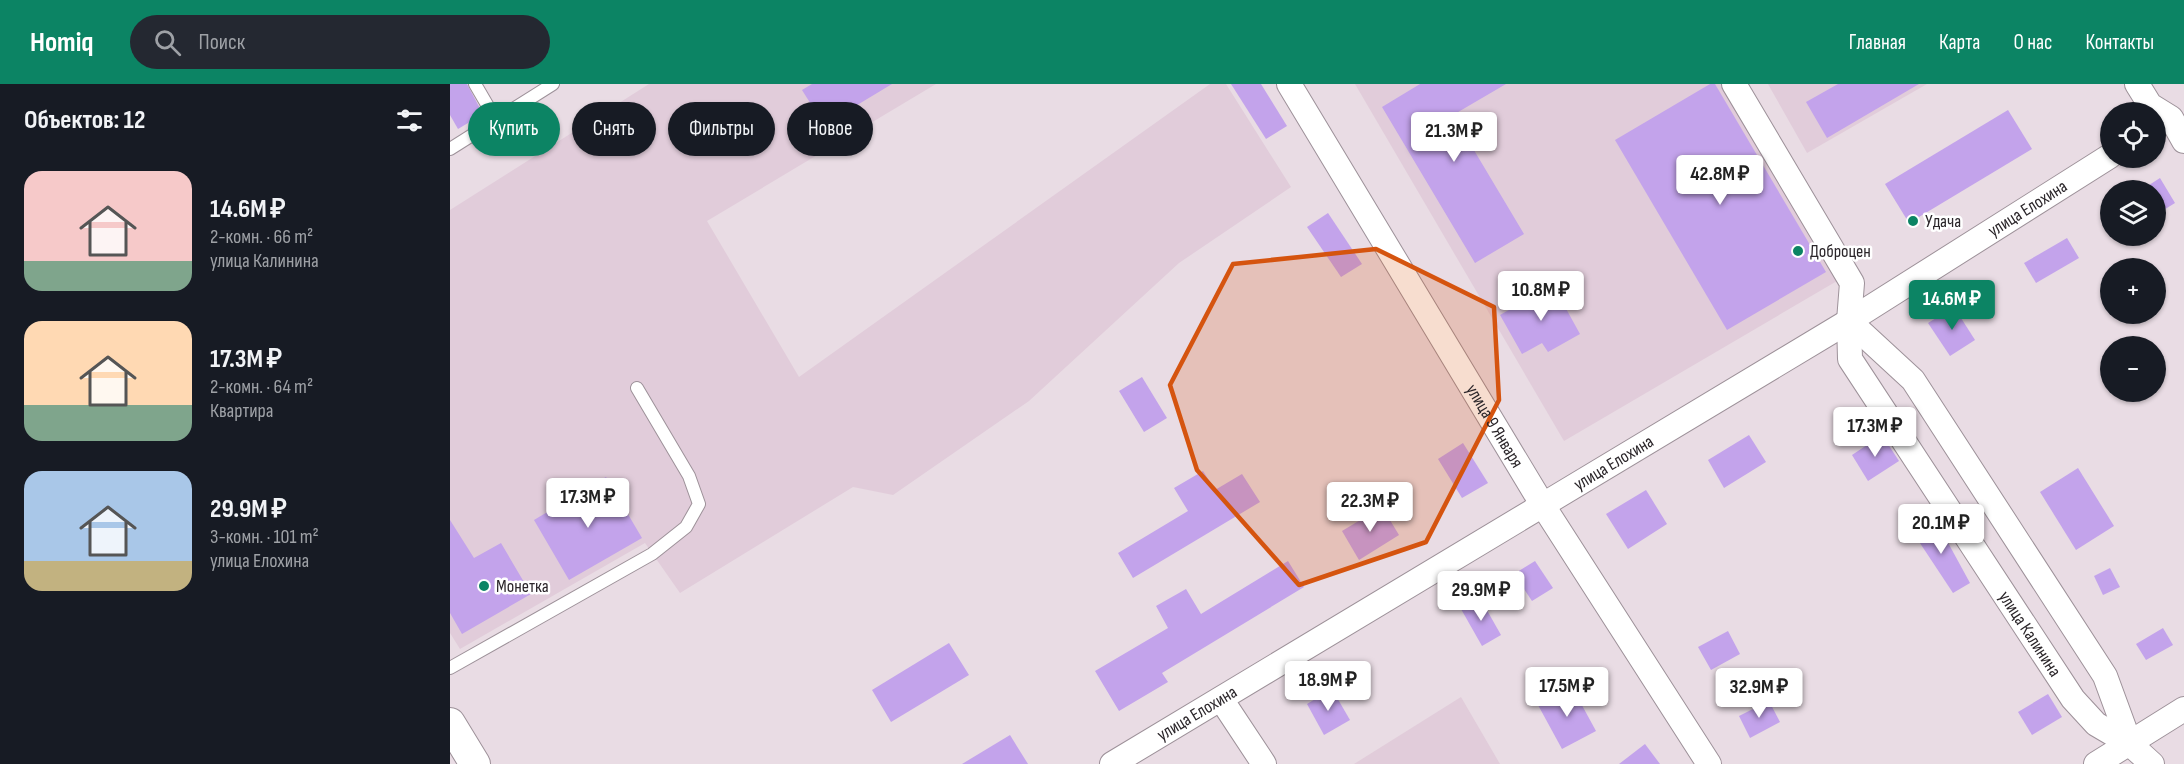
<!DOCTYPE html>
<html lang="ru">
<meta charset="utf-8">
<style>
:root{--surface:#171b24;--page:#242831;--text:#f1f3f6;--muted:#9ea1a6;--accent:#0c8464}
body{margin:0;font-family:"Sofia Sans Condensed",sans-serif;background:var(--page);color:var(--text);height:100vh;display:flex;flex-direction:column;font-size:22px;white-space:nowrap}
*{box-sizing:border-box;margin:0}
p{font-size:20px;color:var(--muted)}
.icon{flex:none;width:33px;height:33px;fill:none;stroke:currentColor;stroke-width:2;stroke-linecap:round;stroke-linejoin:round}
.map{position:relative;flex:1;overflow:hidden}
.sheet{display:flex;flex-direction:column;background:var(--surface);width:450px}
.sheet>*{flex:none}
.hud{position:absolute;left:18px;top:18px;width:570px;height:54px;display:flex;gap:12px}
.controls{position:absolute;left:1650px;top:18px;display:grid;gap:12px}
.controls a{display:grid;place-items:center;width:66px;height:66px;border-radius:50%;background:var(--surface);box-shadow:0 2px 4px #0004;font-size:30px}
.price{position:absolute;translate:-50% -51px;padding:0 14px;border-radius:6px;background:#fff;color:#222;font-size:20px;line-height:39px;filter:drop-shadow(0 2px 3px #0008)}
.price::after{content:'';position:absolute;left:50%;top:36px;width:18px;height:14px;margin-left:-9px;background:inherit;clip-path:polygon(0 0,100% 0,50% 100%)}
.price.active{background:var(--accent);color:#fff}
ul{padding:0;list-style:none}
li{display:flex;align-items:center;gap:18px;height:150px;padding:0 24px}
li span{display:grid;place-items:center;flex:none;width:168px;height:120px;border-radius:18px;color:#555}
li>.icon{margin-inline-start:auto}
span .icon{width:72px;height:72px;fill:#fffc;stroke-width:1}
li b{font-size:26px}
h2{display:flex;justify-content:space-between;align-items:center;height:72px;padding:0 24px;font-size:26px}
.pill{padding:0 21px;border-radius:27px;background:var(--surface);box-shadow:0 2px 4px #0004;font-size:21px;line-height:54px}
.pill.active{background:var(--accent);color:#fff}
header{display:flex;align-items:center;gap:36px;box-sizing:border-box;height:84px;padding:0 30px;background:var(--accent);color:#fff}
header strong{font-size:28px}
nav{display:flex;gap:33px;margin-inline-start:auto;font-size:21px}
.search{width:420px;height:54px;background:var(--page);display:flex;align-items:center;gap:15px;box-sizing:border-box;padding:0 21px;border-radius:33px;color:var(--muted);font-size:22px}
main{display:flex;flex:1;min-height:0}
.map>svg:first-child{display:block}
.built{fill:#e1ccda}
.building{fill:#c3a3eb}
.lines{fill:none;stroke-linecap:round;stroke-linejoin:round}
.service-casing{stroke:#9d9199;stroke-width:14}
.minor-casing{stroke:#9d9199;stroke-width:26}
.tertiary-casing{stroke:#9d9199;stroke-width:32}
.service{stroke:#fff;stroke-width:12}
.minor{stroke:#fff;stroke-width:24}
.tertiary{stroke:#fff;stroke-width:30}
.marked{fill:#d5540f;fill-opacity:0.2;stroke:#d5540f;stroke-width:4.5;stroke-linejoin:round}
.poi-dot{fill:#0c8464;stroke:#fff;stroke-width:2}
.labels{text-anchor:middle;dominant-baseline:central;stroke-width:5;stroke-linejoin:round;paint-order:stroke}
.street-label{font-size:18px;fill:#2b262a;stroke:#fff}
.poi-label{font-size:18px;fill:#2b262a;stroke:#fff;text-anchor:start}
</style>
<header>
<strong>Homiq</strong>
<div class="search"><svg class="icon" aria-label="search" viewBox="0 0 24 24"><circle cx="10" cy="10" r="6"/><path d="M15 15l6 6"/></svg>Поиск</div>
<nav><a>Главная</a><a>Карта</a><a>О нас</a><a>Контакты</a></nav>
</header>
<main>
<section class="sheet">
<h2>Объектов: 12<svg class="icon" aria-label="filters" viewBox="0 0 24 24"><path d="M4 7h16M4 17h16"/><circle cx="9" cy="7" r="2"/><circle cx="15" cy="17" r="2"/></svg></h2>
<ul>
<li><span style="background:linear-gradient(#f6c9c9 75%,#7fa58c 0)"><svg class="icon" aria-label="home" viewBox="0 0 24 24"><path d="M3 11l9-7 9 7M6 9v11h12V9"/></svg></span><div><b>14.6M ₽</b><p>2-комн. · 66 m²</p><p>улица Калинина</p></div></li>
<li><span style="background:linear-gradient(#ffd9b3 70%,#7fa58c 0)"><svg class="icon" aria-label="home" viewBox="0 0 24 24"><path d="M3 11l9-7 9 7M6 9v11h12V9"/></svg></span><div><b>17.3M ₽</b><p>2-комн. · 64 m²</p><p>Квартира</p></div></li>
<li><span style="background:linear-gradient(#a9c7e8 75%,#c2b280 0)"><svg class="icon" aria-label="home" viewBox="0 0 24 24"><path d="M3 11l9-7 9 7M6 9v11h12V9"/></svg></span><div><b>29.9M ₽</b><p>3-комн. · 101 m²</p><p>улица Елохина</p></div></li>
</ul>
</section>
<div class="map">
<svg width="1734" height="680" viewBox="0 0 1734 680">
<rect width="100%" height="100%" fill="#e9dce4"/>
<g class="built">
<polygon points="199,0 486,0 257,137 349,293 760,0 776,0 841,103 729,179 579,317 443,411 403,403 230,509 195,459 10,565 0,549 0,126"/>
<polygon points="905,0 1272,0 1387,197 1114,357"/>
<polygon points="1318,0 1477,0 1357,69"/>
<polygon points="1011,613 1050,680 904,680"/>
</g>
<g class="building">
<polygon points="0,0 17,0 33,30 8,45 0,31"/>
<polygon points="362,0 442,0 374,41 352,6"/>
<polygon points="781,0 811,0 837,42 816,55"/>
<polygon points="970,0 1056,0 1003,31 1074,150 1025,179 932,23"/>
<polygon points="1260,0 1265,0 1376,188 1277,246 1165,56"/>
<polygon points="1388,0 1469,0 1377,54 1356,18"/>
<polygon points="1558,26 1582,65 1459,139 1435,100"/>
<polygon points="1710,94 1725,119 1712,127 1706,117 1706,106 1699,106 1696,103"/>
<polygon points="878,129 912,180 891,193 857,143"/>
<polygon points="1617,154 1629,174 1586,199 1574,179"/>
<polygon points="1103,201 1130,250 1098,268 1092,259 1072,270 1050,231"/>
<polygon points="1504,223 1525,256 1500,272 1478,239"/>
<polygon points="692,293 717,334 694,348 669,307"/>
<polygon points="1299,351 1316,378 1274,404 1258,376"/>
<polygon points="1432,351 1449,377 1418,397 1402,371"/>
<polygon points="1013,359 1038,399 1012,414 988,375"/>
<polygon points="1628,384 1664,442 1626,466 1590,408"/>
<polygon points="753,387 765,406 792,390 810,418 683,494 668,469 738,427 724,404"/>
<polygon points="156,393 192,454 119,496 84,436"/>
<polygon points="1196,406 1217,440 1178,465 1156,430"/>
<polygon points="932,423 949,451 909,476 892,447"/>
<polygon points="1484,433 1520,499 1503,509 1462,447"/>
<polygon points="0,436 24,474 51,459 81,510 12,550 0,529"/>
<polygon points="838,477 854,503 712,589 718,598 669,627 645,587 718,544 706,522 736,505 751,530"/>
<polygon points="1085,477 1103,504 1082,517 1064,490"/>
<polygon points="1660,484 1670,503 1653,511 1644,492"/>
<polygon points="1030,514 1051,551 1032,562 1011,525"/>
<polygon points="1713,544 1723,561 1696,576 1686,560"/>
<polygon points="1278,547 1290,570 1261,586 1248,563"/>
<polygon points="499,559 519,591 441,638 422,606"/>
<polygon points="1122,603 1146,647 1112,665 1088,621"/>
<polygon points="882,605 900,636 874,651 857,620"/>
<polygon points="1598,610 1612,633 1582,651 1568,628"/>
<polygon points="1319,617 1330,638 1300,654 1289,632"/>
<polygon points="560,651 578,680 512,680"/>
<polygon points="1195,660 1210,680 1169,680"/>
</g>
<g class="lines">
<g class="service-casing">
<g id="service">
<polyline points="25,0 46,36"/>
<polyline points="0,65 103,0"/>
<polyline points="0,584 202,470 236,443 249,420 239,392 187,304"/>
</g>
</g>
<g class="minor-casing">
<g id="minor">
<path id="s1" d="M839,0L1092,420L1259,680"/>
<path id="s2" d="M1284,0L1402,199L1399,237L1400,275L1623,615L1646,640L1680,660"/>
<polyline points="1687,0 1700,21 1721,34 1734,57"/>
<polyline points="1399,237 1463,296 1655,592 1680,660 1702,680"/>
<polyline points="771,615 814,680"/>
<path id="s3" d="M662,680L1399,237L1660,72"/>
<polyline points="1646,680 1734,625"/>
</g>
</g>
<g class="tertiary-casing">
<polyline id="tertiary" points="0,639 25,680"/>
</g>
<use href="#service" class="service"/>
<use href="#minor" class="minor"/>
<use href="#tertiary" class="tertiary"/>
</g>
<path class="marked" d="M926,165L1044,223L1049,316L976,458L849,501L747,386L720,301L783,180Z"/>
<g class="poi-dot">
<circle cx="1463" cy="137" r="6"/>
<circle cx="1348" cy="167" r="6"/>
<circle cx="34" cy="502" r="6"/>
</g>
<g class="labels">
<g class="street-label">
<text stroke="none"><textPath href="#s3" startOffset="1071">улица Елохина</textPath></text>
<text stroke="none"><textPath href="#s1" startOffset="399">улица 9 Января</textPath></text>
<text stroke="none"><textPath href="#s3" startOffset="585">улица Елохина</textPath></text>
<text stroke="none"><textPath href="#s2" startOffset="636">улица Калинина</textPath></text>
<text stroke="none"><textPath href="#s3" startOffset="99">улица Елохина</textPath></text>
</g>
<g class="poi-label">
<text x="1475" y="137">Удача</text>
<text x="1360" y="167">Доброцен</text>
<text x="46" y="502">Монетка</text>
</g>
</g>
</svg>
<div class="controls">
<a><svg class="icon" aria-label="locate" viewBox="0 0 24 24"><circle cx="12" cy="12" r="6"/><path d="M12 2v4M12 18v4M2 12h4M18 12h4"/></svg></a>
<a><svg class="icon" aria-label="layers" viewBox="0 0 24 24"><path d="M12 4l9 5-9 5-9-5zM3 14l9 5 9-5"/></svg></a>
<a>+</a>
<a>−</a>
</div>
<b class="price" style="left:1004px;top:79px">21.3M ₽</b>
<b class="price" style="left:1270px;top:122px">42.8M ₽</b>
<b class="price" style="left:1091px;top:238px">10.8M ₽</b>
<b class="price active" style="left:1502px;top:247px">14.6M ₽</b>
<b class="price" style="left:1425px;top:374px">17.3M ₽</b>
<b class="price" style="left:138px;top:445px">17.3M ₽</b>
<b class="price" style="left:920px;top:449px">22.3M ₽</b>
<b class="price" style="left:1491px;top:471px">20.1M ₽</b>
<b class="price" style="left:1031px;top:538px">29.9M ₽</b>
<b class="price" style="left:878px;top:628px">18.9M ₽</b>
<b class="price" style="left:1117px;top:634px">17.5M ₽</b>
<b class="price" style="left:1309px;top:635px">32.9M ₽</b>
<div class="hud">
<a class="pill active">Купить</a>
<a class="pill">Снять</a>
<a class="pill">Фильтры</a>
<a class="pill">Новое</a>
</div>
</div>
</main>
